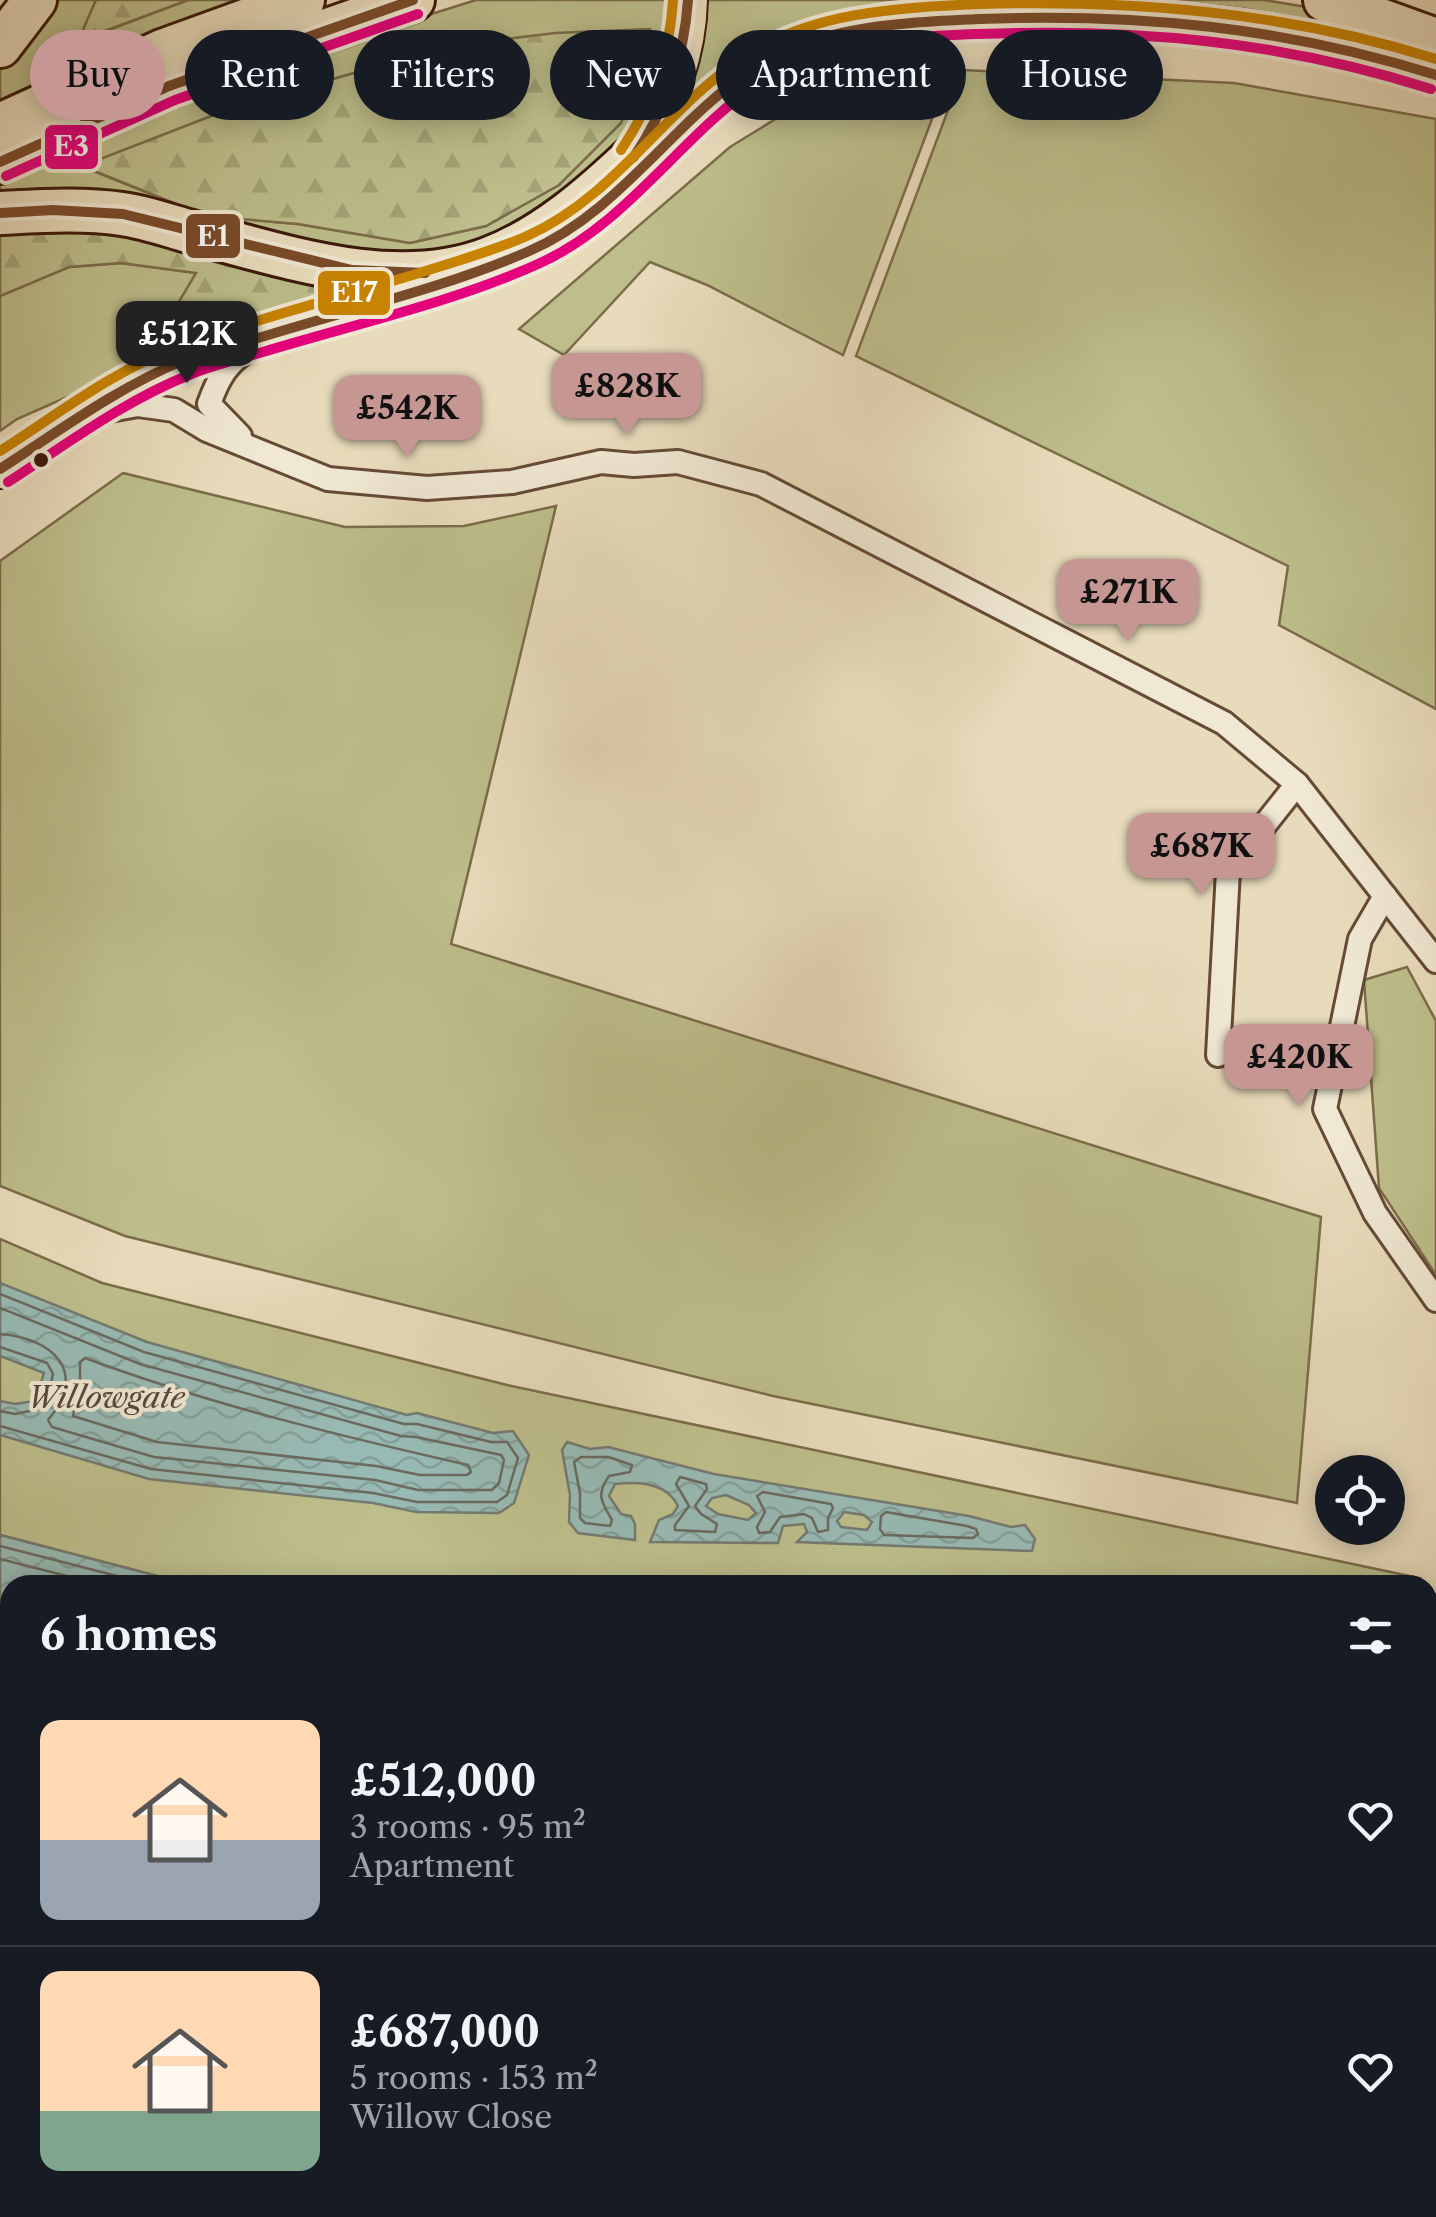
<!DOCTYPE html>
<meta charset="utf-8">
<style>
:root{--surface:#171b24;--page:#242831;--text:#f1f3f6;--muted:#9ea1a6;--line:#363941;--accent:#c59692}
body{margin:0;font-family:"Libre Caslon Text",serif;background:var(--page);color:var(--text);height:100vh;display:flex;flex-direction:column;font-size:38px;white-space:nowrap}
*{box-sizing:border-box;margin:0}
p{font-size:32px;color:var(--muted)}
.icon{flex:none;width:55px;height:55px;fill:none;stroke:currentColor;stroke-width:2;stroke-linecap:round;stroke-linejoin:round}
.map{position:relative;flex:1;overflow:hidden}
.sheet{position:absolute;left:0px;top:1575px;width:1438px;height:642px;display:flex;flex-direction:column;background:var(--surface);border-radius:30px 30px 0 0;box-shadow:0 5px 25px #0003}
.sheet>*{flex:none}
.hud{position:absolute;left:30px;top:30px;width:1378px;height:90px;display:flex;gap:20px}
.fabs{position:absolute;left:1315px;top:1455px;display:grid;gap:20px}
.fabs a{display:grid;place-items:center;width:90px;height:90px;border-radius:50%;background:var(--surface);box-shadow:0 5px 25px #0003;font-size:50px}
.price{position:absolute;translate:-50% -85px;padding:0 22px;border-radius:20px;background:var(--accent);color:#111;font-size:32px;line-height:65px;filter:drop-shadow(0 2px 5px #0008)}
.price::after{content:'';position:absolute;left:50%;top:60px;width:30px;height:22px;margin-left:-15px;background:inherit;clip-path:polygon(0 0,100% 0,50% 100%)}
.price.active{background:#222;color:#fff}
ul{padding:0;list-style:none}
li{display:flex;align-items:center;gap:30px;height:250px;padding:0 40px}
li+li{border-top:2px solid var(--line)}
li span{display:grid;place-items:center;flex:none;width:280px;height:200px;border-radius:20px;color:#555}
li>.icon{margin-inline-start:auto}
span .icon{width:120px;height:120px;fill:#fffc;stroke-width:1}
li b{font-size:42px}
h2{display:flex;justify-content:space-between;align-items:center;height:120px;padding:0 40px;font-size:42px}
.chip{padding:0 35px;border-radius:45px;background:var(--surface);box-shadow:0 5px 25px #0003;font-size:35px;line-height:90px}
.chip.active{background:var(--accent);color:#111}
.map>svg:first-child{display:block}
.green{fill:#bdbe8b;stroke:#7c6c4a;stroke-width:2.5;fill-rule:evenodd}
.forest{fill:url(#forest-firs);stroke:#7c6c4a;stroke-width:2.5}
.water{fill:url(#water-waves);stroke:#737a70;stroke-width:2.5;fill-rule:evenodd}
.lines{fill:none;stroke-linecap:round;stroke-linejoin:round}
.shore{stroke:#6a6a5f;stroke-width:2.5}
.minor-casing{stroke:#664a36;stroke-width:28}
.trunk-casing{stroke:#3b190a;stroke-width:42}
.motorway-casing{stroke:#3b190a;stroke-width:48}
.minor{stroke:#f0e8d3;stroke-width:22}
.trunk{stroke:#e8dbbb;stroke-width:38}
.motorway{stroke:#e8dbbb;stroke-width:42}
.bus-1-casing{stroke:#f0e8d3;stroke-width:18}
.bus-2-casing{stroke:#f0e8d3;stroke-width:18}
.bus-3-casing{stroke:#f0e8d3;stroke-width:18}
.bus-1{stroke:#7a4b2a;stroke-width:10}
.bus-2{stroke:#e5007d;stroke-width:10}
.bus-3{stroke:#c88302;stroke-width:10}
.bus-dot{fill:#3b190a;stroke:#f0e8d3;stroke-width:4}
.labels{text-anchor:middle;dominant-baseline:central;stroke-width:8;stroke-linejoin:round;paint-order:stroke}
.water-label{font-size:30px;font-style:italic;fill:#57493d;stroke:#f0e8d3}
.line-badge{stroke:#f0e8d3;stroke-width:4}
.badge-label{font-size:28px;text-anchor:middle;font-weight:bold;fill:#fff}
</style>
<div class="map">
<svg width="1436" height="2217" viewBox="0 0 1436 2217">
<defs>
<pattern id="forest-firs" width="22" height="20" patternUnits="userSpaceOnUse" patternTransform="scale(2.5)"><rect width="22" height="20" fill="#bdbe8b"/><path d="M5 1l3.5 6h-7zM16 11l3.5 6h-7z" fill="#a3a377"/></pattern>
<pattern id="water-waves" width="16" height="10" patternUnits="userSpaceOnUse" patternTransform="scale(2.5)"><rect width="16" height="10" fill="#98bab4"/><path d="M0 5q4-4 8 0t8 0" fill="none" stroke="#849f99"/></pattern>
</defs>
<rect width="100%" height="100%" fill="#e8dbbb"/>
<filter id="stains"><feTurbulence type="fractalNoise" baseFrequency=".002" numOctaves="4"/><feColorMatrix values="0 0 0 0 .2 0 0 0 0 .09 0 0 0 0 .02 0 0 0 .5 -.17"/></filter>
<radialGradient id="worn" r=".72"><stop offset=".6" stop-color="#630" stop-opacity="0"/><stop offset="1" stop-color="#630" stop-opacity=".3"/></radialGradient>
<g class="green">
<polygon points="48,0 96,0 79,41 188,0 257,0 0,111 0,64"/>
<path d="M476,0H670L667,45L642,119L599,176L537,230L432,267L0,203V182L135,123L317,50ZM448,46L559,185L486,226L410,243L298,224L206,216L83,167L232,108Z"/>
<polygon points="708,0 1264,0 1343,13 1436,48 905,18 687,98"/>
<polygon points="952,66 843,355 707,285 650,262 564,355 519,329 730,147 826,88"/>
<polygon points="963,70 1234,83 1436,119 1436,709 1279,625 1288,566 856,356"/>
<polygon points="121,263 197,273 142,364 17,419 0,431 0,296 69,267"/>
<polygon points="123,473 345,527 464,526 556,506 451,944 1321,1217 1297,1503 773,1396 125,1236 0,1186 0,561"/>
<polygon points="1407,967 1436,1021 1436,1275 1379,1188 1364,980"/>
<polygon points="0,1239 102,1283 507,1385 1419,1578 1405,1585 192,1585 0,1535"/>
</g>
<g class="forest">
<polygon points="96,0 188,0 78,41"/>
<polygon points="650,29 641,71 621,123 559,185 486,226 410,243 298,224 206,216 82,166 232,108 448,46 555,33"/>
<polygon points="0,228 103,232 181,246 272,276 341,290 343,300 142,364 196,273 121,263 69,267 0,296"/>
</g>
<g class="water">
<polygon points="0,1283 147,1342 407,1415 417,1413 493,1433 513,1431 529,1455 514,1503 499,1513 416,1512 373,1503 149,1479 0,1435 0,1401 15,1404 35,1401 44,1373 0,1356"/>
<path d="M567,1442L590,1449L608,1447L714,1474L969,1516L1011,1527L1025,1525L1035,1539L1032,1551L797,1542L807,1532L804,1524L783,1526L778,1543L650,1542L659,1520L673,1514L678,1506C667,1483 639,1481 615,1484L609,1496L621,1514L631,1516L635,1524V1540L578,1533L569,1522L570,1495L562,1450ZM726,1495L749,1505L756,1513L748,1520L718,1514L706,1506L712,1498ZM844,1512L864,1515L872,1522L867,1530L841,1527L837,1521Z"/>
<polygon points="0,1535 192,1585 10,1585 10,2064 0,2064"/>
<polygon points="1428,1690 1436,1690 1436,2217 1066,2217 1027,2208 1428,2208"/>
</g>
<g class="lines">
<g class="shore">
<polyline points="0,1294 144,1352 404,1424 417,1424 491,1442 507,1442 518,1458 507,1495 497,1502 417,1502 373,1493 151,1469 0,1426"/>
<path d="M0,1308L140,1364L401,1436L416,1437L501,1455L504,1460L499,1483L492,1490H418L375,1480L154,1457L52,1427L48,1420C89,1372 53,1338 0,1334"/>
<polyline points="0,1347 47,1363 53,1374 46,1403 40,1409 15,1414 0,1411"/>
<path d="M85,1358C209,1404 340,1436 468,1465L471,1472L467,1475H420L376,1466L157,1442L73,1416L80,1379V1362Z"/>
<path d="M581,1457H608L632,1465L630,1472L609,1476C596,1494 601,1502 612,1520L610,1526L585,1523L580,1518V1493L574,1462Z"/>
<polygon points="680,1477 706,1484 707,1489 695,1506 701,1514 717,1524 715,1532 675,1530 675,1525 689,1506 676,1484"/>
<polygon points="763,1492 831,1504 833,1508 828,1518 828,1530 818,1532 812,1518 804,1514 780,1517 770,1532 759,1533 757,1527 765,1512 757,1496"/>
<polygon points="886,1512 967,1526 976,1529 978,1534 973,1538 884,1535 880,1529 881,1516"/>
<polyline points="0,1546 152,1585"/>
<polyline points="0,1559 102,1585"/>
</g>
<g class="minor-casing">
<g id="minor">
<polyline points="104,411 138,405 174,410 207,430 328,479 427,488 512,482 601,462 634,465 678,462 761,484 1224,723 1297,784 1436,961"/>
<path d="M240,436L209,404C218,379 227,361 252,348"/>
<polyline points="1385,896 1360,939 1325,1109 1375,1213 1436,1300"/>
<polyline points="1218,1055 1228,871 1297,784"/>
</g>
</g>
<g class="trunk-casing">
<g id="trunk">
<path d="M635,156C665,110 687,56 688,0"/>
<path d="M620,188C672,137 723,81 789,49C842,24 901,23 959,20C1123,11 1280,20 1436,75"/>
<polyline points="0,469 132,385 185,360 446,279"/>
</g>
</g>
<g class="motorway-casing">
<g id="motorway">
<polyline points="1325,0 1436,40"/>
<polyline points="0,46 35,0"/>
<polyline points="0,125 162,51 303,0"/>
<polyline points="0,162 169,86 413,0"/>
<path d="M0,213C40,211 82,208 122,214C144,217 167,225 188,231C282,255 393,295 488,259C544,238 593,195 636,154"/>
</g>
</g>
<use href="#minor" class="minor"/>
<use href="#trunk" class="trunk"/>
<use href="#motorway" class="motorway"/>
<g class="bus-1-casing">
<g id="bus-1">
<path d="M633,158C666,110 684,58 688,0"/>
<polyline points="0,162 169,86 413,0"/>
<polyline points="0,213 53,210 123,214 352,270 425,273"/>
<path d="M0,469C59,431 117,388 182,361C209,350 238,344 265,336C352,309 444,288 527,252C619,213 671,124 751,70C818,25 901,23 979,19C1138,13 1283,27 1436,75"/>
</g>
</g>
<g class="bus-2-casing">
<g id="bus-2">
<polyline points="6,176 175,100 418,14"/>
<path d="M8,482C67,444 124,401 189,375C213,365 239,359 263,352C352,325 454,302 538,264C628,224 680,136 760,82C824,40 904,37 978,34C1136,28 1280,41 1431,89"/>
</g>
</g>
<g class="bus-3-casing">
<g id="bus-3">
<path d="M621,150C652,104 670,55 673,0"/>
<path d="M0,451C58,414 117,368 183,345C259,318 338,298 416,274C453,262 491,252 527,236C615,197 666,108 744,57C813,11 899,8 979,4C1136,0 1286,12 1436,59"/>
</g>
</g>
<use href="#bus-1" class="bus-1"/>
<use href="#bus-2" class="bus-2"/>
<use href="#bus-3" class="bus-3"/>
</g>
<circle class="bus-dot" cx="41" cy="460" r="9"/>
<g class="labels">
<g class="water-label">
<text x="106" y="1397">Willowgate</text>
</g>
</g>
<g class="line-badge">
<rect x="43" y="123" width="57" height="48" rx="10" fill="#e5007d"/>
<rect x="184" y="212" width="58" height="48" rx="10" fill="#7a4b2a"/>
<rect x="316" y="269" width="76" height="48" rx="10" fill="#c88302"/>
</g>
<g class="badge-label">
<text x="71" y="156">E3</text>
<text x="213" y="246">E1</text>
<text x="354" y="302">E17</text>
</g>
<rect width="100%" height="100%" filter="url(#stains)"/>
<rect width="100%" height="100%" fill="url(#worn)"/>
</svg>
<div class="fabs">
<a><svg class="icon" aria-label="locate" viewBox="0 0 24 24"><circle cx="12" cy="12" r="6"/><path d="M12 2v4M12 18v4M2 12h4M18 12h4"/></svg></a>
</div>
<b class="price active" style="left:187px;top:386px">£512K</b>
<b class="price" style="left:627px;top:438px">£828K</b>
<b class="price" style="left:407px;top:460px">£542K</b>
<b class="price" style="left:1128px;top:644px">£271K</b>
<b class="price" style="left:1201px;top:898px">£687K</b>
<b class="price" style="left:1299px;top:1109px">£420K</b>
<div class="hud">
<a class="chip active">Buy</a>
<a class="chip">Rent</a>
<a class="chip">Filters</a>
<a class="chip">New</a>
<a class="chip">Apartment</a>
<a class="chip">House</a>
</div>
<section class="sheet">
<h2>6 homes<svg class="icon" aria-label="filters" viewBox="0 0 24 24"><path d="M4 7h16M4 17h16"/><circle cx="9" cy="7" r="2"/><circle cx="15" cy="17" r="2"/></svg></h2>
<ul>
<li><span style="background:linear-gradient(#ffd9b3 60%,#9aa5b1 0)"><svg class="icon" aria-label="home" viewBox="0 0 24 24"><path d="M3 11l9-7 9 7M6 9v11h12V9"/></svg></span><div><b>£512,000</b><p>3 rooms · 95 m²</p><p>Apartment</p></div><svg class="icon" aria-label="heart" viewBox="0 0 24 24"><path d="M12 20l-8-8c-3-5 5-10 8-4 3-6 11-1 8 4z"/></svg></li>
<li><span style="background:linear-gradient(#ffd9b3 70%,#7fa58c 0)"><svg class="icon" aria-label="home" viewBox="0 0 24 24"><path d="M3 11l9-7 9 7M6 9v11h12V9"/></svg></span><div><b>£687,000</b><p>5 rooms · 153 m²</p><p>Willow Close</p></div><svg class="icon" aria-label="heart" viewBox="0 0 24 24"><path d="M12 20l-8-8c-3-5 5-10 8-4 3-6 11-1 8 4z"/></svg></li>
</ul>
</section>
</div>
